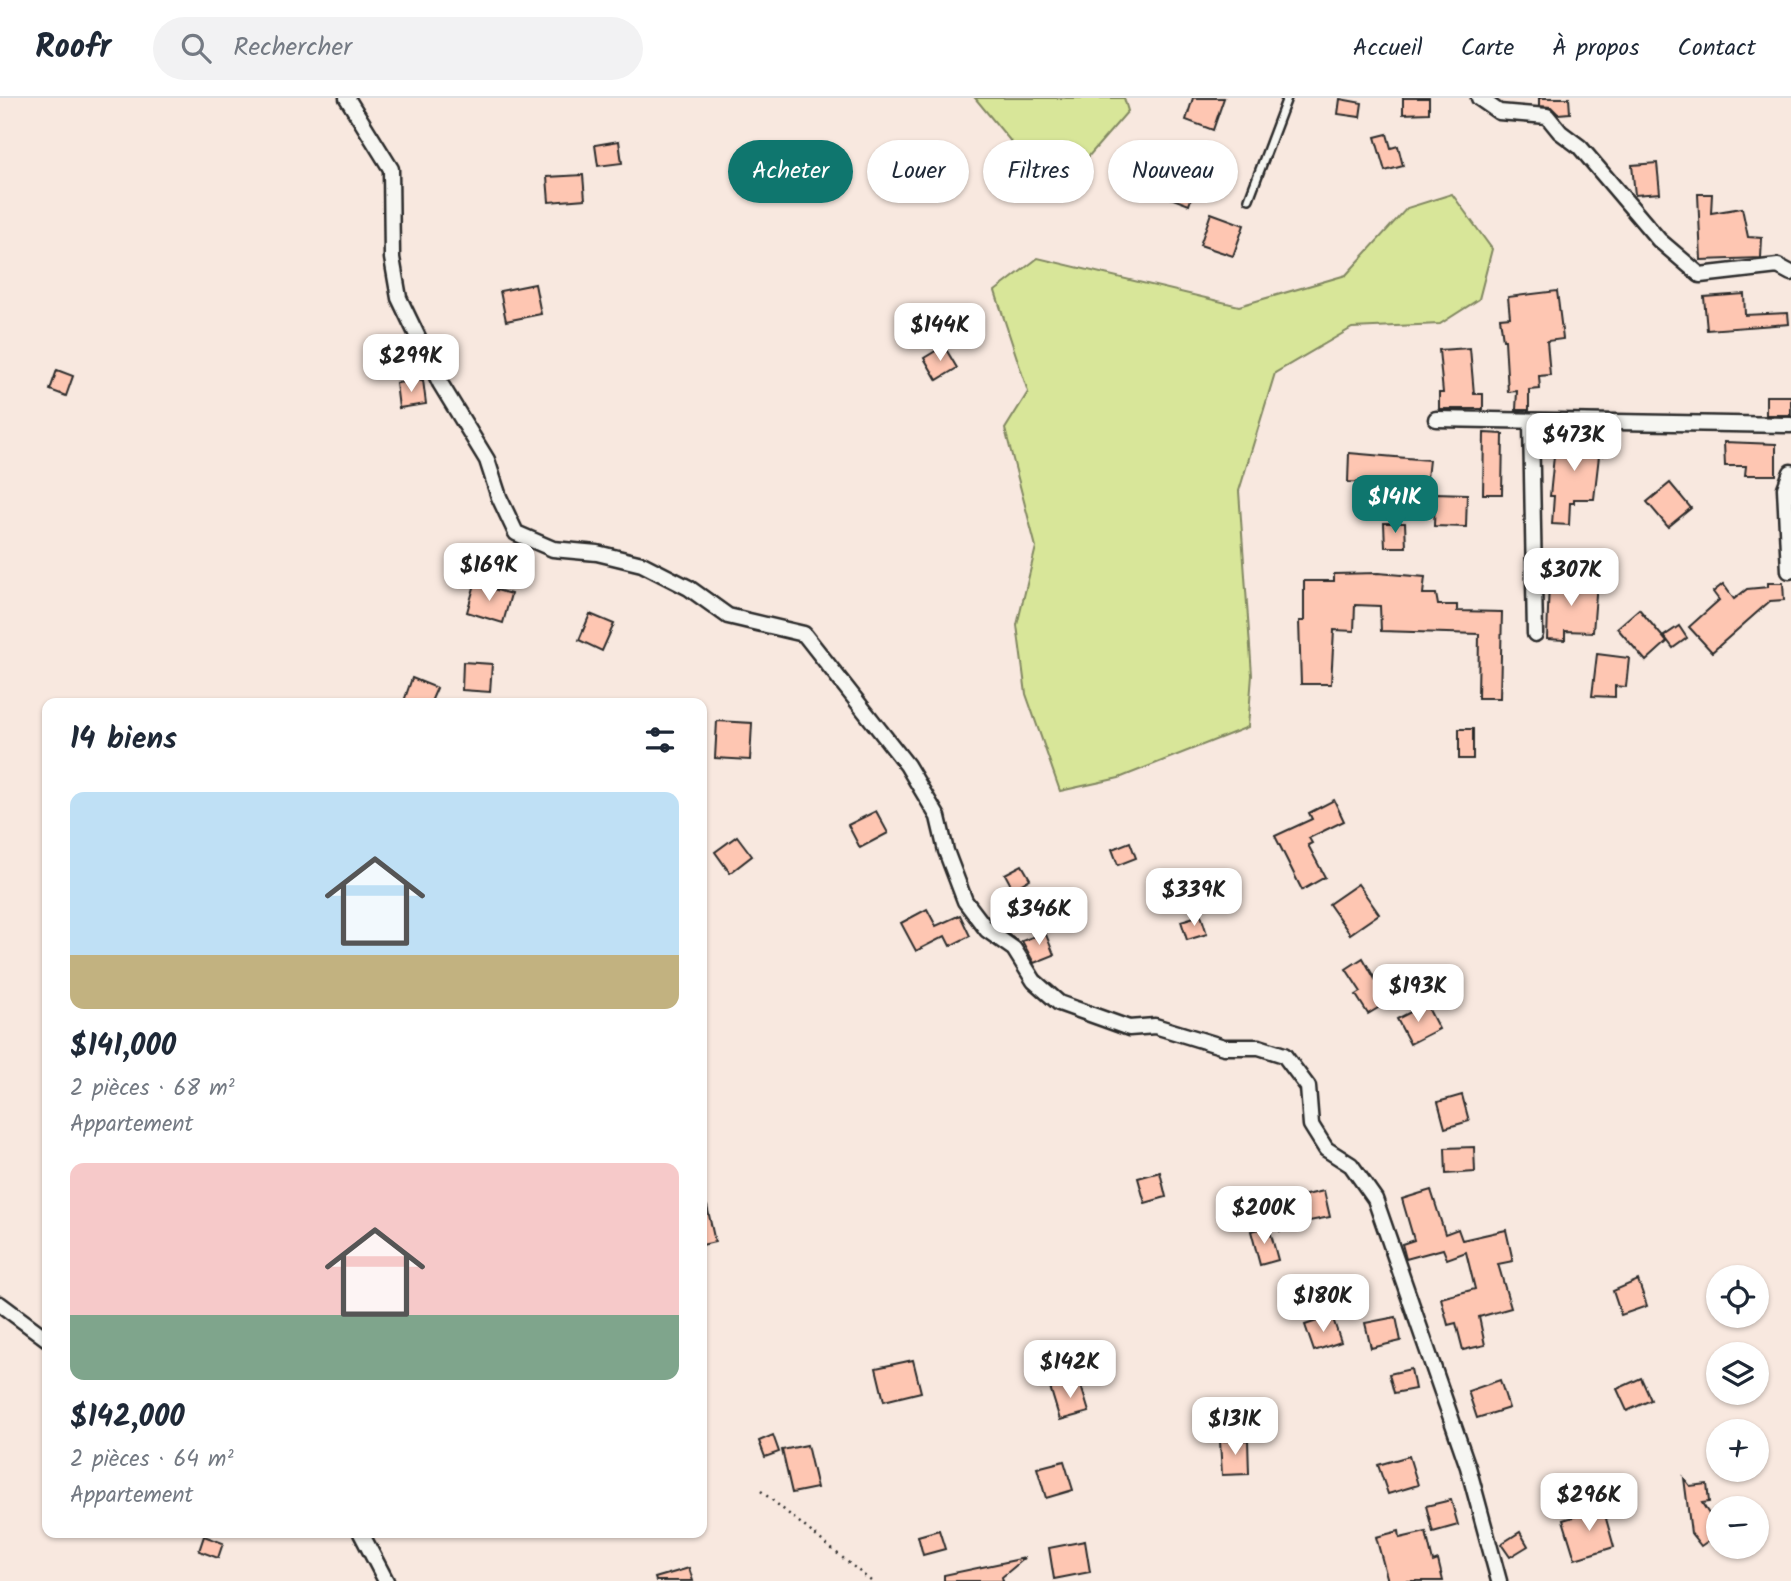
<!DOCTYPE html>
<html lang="fr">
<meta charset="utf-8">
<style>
:root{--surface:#fff;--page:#f2f2f3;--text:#1f2937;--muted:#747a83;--line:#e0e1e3;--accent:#0f766e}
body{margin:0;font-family:Kalam,sans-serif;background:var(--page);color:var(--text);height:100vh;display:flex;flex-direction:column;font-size:26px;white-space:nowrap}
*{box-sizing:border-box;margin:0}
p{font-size:23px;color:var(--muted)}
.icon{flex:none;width:38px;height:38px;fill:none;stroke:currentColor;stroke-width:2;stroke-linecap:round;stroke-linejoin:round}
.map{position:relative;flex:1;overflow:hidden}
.drawer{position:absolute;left:42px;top:600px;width:665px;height:840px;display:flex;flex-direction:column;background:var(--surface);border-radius:14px;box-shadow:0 2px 5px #0004}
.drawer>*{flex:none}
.hud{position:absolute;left:728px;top:42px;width:665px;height:63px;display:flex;gap:14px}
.controls{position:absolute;left:1706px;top:1167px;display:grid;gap:14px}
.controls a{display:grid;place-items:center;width:63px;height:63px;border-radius:50%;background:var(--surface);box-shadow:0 2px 5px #0004;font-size:35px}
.price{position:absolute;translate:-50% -60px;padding:0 16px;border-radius:14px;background:#fff;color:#222;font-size:23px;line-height:46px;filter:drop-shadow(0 2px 4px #0008)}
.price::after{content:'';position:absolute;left:50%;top:42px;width:21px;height:16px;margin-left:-10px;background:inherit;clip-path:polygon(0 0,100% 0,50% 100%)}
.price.selected{background:var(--accent);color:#fff}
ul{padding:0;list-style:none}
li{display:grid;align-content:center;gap:14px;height:371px;padding:0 28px}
li span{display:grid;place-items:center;height:217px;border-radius:14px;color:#555}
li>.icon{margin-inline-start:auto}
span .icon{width:126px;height:126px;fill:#fffc;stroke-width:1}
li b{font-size:30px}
h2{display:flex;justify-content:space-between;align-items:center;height:84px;padding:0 28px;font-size:30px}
.tag{padding:0 24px;border-radius:32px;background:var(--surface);box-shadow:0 2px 5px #0004;font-size:24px;line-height:63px}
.tag.selected{background:var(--accent);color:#fff}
header{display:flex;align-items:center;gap:42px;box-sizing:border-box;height:98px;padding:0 35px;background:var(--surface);border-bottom:2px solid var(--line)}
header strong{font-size:33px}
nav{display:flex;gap:38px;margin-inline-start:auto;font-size:24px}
.search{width:490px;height:63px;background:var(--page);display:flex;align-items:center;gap:18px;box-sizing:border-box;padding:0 24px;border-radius:38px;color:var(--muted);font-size:26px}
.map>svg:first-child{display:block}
.green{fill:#d8e699;stroke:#828862;stroke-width:2}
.building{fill:#fec6b2;stroke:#2b2b2b;stroke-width:2}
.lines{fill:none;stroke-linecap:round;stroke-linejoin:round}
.lane-casing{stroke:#2b2b2b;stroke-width:12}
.street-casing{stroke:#2b2b2b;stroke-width:19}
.path{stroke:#2b2b2b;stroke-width:2.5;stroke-dasharray:2 5;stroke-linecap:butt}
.lane{stroke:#f6f6f2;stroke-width:7}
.street{stroke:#f6f6f2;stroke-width:14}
</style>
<header>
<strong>Roofr</strong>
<div class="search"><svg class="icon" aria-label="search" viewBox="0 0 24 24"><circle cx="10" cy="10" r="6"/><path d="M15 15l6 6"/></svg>Rechercher</div>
<nav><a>Accueil</a><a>Carte</a><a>À propos</a><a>Contact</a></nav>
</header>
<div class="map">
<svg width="1791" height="1483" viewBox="0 0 1791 1483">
<rect width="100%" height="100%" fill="#f8e8df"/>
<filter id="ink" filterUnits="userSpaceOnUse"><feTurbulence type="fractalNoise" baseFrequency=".0143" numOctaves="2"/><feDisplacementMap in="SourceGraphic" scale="14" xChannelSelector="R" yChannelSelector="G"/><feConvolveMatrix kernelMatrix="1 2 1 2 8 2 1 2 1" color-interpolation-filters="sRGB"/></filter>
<g filter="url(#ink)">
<g class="green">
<polygon points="975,0 1124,0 1128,13 1055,97"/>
<polygon points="1452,96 1492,151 1479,201 1440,226 1352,230 1275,275 1239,393 1252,577 1248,629 1119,680 1060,693 1026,596 1017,527 1036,449 1005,331 1028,294 995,193 1038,160 1239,208 1346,177 1407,110"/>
</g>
<g class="building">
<polygon points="1193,0 1224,0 1213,32 1186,22"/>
<polygon points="1403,0 1429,0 1429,15 1403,16"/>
<polygon points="1539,0 1569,0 1570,15 1558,16 1551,9 1539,8"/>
<polygon points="1340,1 1362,5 1360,19 1338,16"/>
<polygon points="1387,36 1391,50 1398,48 1403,68 1385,73 1375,39"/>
<polygon points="619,43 622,65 598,68 595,47"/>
<polygon points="1168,63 1200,75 1189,107 1157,95"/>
<polygon points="1657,65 1660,95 1635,97 1632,67"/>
<polygon points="583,77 585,101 549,104 547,79"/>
<polygon points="1698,96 1712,96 1711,115 1742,110 1748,139 1762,140 1761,160 1701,162"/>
<polygon points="1211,115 1244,127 1233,158 1200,147"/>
<polygon points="535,186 541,216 506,223 500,193"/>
<polygon points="1557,193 1563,241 1547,243 1550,277 1539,278 1540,291 1529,292 1529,312 1516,312 1517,293 1508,294 1505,242 1503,242 1500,220 1510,219 1508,199"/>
<polygon points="1744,196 1745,217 1788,215 1789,226 1707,232 1704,199"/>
<polygon points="944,248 957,270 937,282 924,260"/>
<polygon points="1470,250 1474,296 1483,296 1483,311 1439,311 1439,295 1443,295 1439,252"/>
<polygon points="57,272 73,278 66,298 50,292"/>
<polygon points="423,282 426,306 399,310 396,285"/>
<rect x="1766" y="298" width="25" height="19"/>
<polygon points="1484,335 1503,336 1502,396 1483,396"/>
<polygon points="1556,338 1603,339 1603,358 1599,358 1594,401 1574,401 1574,405 1570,405 1569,427 1552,426 1554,398 1550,398"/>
<polygon points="1724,344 1776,346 1776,377 1745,377 1746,368 1725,368"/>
<polygon points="1349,355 1429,362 1426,389 1387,384 1387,386 1348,384"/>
<polygon points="1670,385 1691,410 1668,429 1647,404"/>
<polygon points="1435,395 1467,396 1466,429 1434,428"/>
<polygon points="1384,425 1405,425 1406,449 1385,449"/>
<polygon points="1378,475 1425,479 1423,496 1436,496 1438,507 1457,507 1457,513 1502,514 1500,600 1478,600 1479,536 1381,533 1380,508 1355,507 1354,533 1334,532 1331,586 1301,586 1299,523 1304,523 1304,483 1334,483 1334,476"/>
<polygon points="1549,483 1597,484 1593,534 1565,533 1565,542 1547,541"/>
<polygon points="1768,485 1783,485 1784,502 1770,503 1712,554 1689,529 1719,502 1713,494 1723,486 1734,501 1747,491 1768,489"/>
<polygon points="475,486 511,496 503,525 467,514"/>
<polygon points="1639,511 1667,544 1646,563 1617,530"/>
<polygon points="590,516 614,526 602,553 579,542"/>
<polygon points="1679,528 1687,540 1673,550 1664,538"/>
<polygon points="1597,556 1629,560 1626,589 1615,588 1615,599 1592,598"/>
<polygon points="463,564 492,566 490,594 462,592"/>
<polygon points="412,580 437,590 430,606 403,606"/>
<polygon points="717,623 752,625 750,662 715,660"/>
<rect x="1459" y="631" width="14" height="30"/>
<polygon points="1334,702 1344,723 1309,740 1312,745 1308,747 1325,779 1302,792 1275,738 1312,721 1309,715"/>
<polygon points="876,713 888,735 860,750 848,727"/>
<polygon points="737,738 752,758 730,775 715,754"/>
<polygon points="1130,744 1136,760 1118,767 1112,751"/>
<polygon points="1022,767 1030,781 1013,791 1005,776"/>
<polygon points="1358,786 1379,816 1350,836 1329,806"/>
<polygon points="927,811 936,828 960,817 970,838 950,848 945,838 916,853 901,825"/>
<polygon points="1201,817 1207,836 1187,842 1181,823"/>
<polygon points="1045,834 1054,857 1034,865 1022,843"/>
<polygon points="1363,860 1388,904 1368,916 1356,897 1361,894 1346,871"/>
<polygon points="1426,906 1439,931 1410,946 1397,921"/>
<polygon points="1462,997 1469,1023 1445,1030 1438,1004"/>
<polygon points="1474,1049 1475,1074 1446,1076 1445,1050"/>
<polygon points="1160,1074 1166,1099 1145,1105 1138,1080"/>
<polygon points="1431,1092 1445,1136 1458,1131 1462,1142 1506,1132 1513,1163 1498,1166 1511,1210 1479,1219 1485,1247 1463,1252 1456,1225 1448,1227 1441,1200 1475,1191 1466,1154 1447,1161 1443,1151 1406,1161 1402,1146 1414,1142 1402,1101"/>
<polygon points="1324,1093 1330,1119 1304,1124 1304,1129 1280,1133 1274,1104"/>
<polygon points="707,1108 715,1144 702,1147 702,1109"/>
<polygon points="1269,1129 1278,1162 1260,1167 1251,1133"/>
<polygon points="1638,1182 1647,1208 1621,1217 1613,1193"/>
<polygon points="1332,1218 1341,1244 1314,1253 1305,1227"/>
<polygon points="1396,1219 1401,1243 1371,1250 1365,1225"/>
<polygon points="913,1262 921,1294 884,1303 876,1270"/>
<polygon points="1411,1271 1415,1291 1394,1295 1389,1276"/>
<polygon points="1641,1280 1651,1302 1627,1313 1617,1291"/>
<polygon points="1079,1281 1089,1314 1060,1322 1050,1289"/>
<polygon points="1500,1282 1509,1310 1477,1320 1468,1293"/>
<polygon points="773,1337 779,1354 765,1359 759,1343"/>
<polygon points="1248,1342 1249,1376 1222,1377 1220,1343"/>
<polygon points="807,1347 817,1390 792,1395 782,1352"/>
<polygon points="1409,1358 1418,1387 1388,1396 1378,1367"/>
<polygon points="1064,1363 1073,1392 1046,1400 1037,1370"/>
<polygon points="1684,1380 1690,1388 1707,1386 1709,1404 1702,1405 1718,1430 1718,1436 1701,1448 1691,1435"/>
<polygon points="1451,1402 1458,1427 1433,1434 1426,1408"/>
<polygon points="1603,1410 1614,1449 1575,1461 1563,1422"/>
<polygon points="939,1432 945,1451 923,1457 918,1438"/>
<polygon points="1399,1433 1400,1440 1426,1434 1433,1464 1438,1462 1443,1483 1388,1483 1376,1439"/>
<polygon points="1520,1434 1528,1448 1510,1459 1501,1446"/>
<polygon points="204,1438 223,1445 218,1460 199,1453"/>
<polygon points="1085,1443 1090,1474 1054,1481 1049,1450"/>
<polygon points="1025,1460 1002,1479 1003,1483 944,1483 944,1477"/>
<polygon points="689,1470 693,1483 656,1483 655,1480"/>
</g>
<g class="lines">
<g class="lane-casing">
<polyline id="lane" points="1249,101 1287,0"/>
</g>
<g class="street-casing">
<g id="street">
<polyline points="347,0 391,71 392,160 399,200 440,285 487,362 499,399 516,435 553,451 597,455 642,466 689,490 728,518 804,536 907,667 938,719 946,753 965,803 987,832 1014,851 1034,883 1059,905 1129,930 1155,928 1224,949 1259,949 1284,957 1308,989 1311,1027 1326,1051 1351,1067 1375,1101 1468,1369 1499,1483"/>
<polyline points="1479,0 1499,14 1547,18 1560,34 1580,49 1659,142 1700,177 1778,168 1791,175"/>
<polyline points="1436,321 1791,327"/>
<polyline points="1531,323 1535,536"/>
<polyline points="1789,473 1785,390 1791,374"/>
<polyline points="0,1206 47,1241"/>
<polyline points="361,1435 386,1483"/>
</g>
</g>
<polyline class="path" points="761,1393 871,1483"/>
<use href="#lane" class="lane"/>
<use href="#street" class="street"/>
</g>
</g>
</svg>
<div class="controls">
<a><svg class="icon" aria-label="locate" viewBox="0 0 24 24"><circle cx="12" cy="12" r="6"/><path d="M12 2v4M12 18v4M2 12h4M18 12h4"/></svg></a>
<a><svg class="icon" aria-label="layers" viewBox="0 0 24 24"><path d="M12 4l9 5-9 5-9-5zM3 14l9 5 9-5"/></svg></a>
<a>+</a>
<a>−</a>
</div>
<b class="price" style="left:940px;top:265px">$144K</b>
<b class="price" style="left:411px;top:296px">$299K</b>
<b class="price" style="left:1574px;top:375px">$473K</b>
<b class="price selected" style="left:1395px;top:437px">$141K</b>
<b class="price" style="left:489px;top:505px">$169K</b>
<b class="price" style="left:1571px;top:510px">$307K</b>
<b class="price" style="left:1194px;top:830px">$339K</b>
<b class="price" style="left:1039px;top:849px">$346K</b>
<b class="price" style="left:1418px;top:926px">$193K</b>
<b class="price" style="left:1264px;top:1148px">$200K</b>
<b class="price" style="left:1323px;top:1236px">$180K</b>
<b class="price" style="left:1070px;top:1302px">$142K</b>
<b class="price" style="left:1235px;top:1359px">$131K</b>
<b class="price" style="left:1589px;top:1435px">$296K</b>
<div class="hud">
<a class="tag selected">Acheter</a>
<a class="tag">Louer</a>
<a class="tag">Filtres</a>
<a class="tag">Nouveau</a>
</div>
<section class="drawer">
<h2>14 biens<svg class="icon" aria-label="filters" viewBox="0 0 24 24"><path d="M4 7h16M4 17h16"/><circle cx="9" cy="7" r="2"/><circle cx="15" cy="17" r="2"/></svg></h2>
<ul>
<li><span style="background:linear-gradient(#bfe0f5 75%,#c2b280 0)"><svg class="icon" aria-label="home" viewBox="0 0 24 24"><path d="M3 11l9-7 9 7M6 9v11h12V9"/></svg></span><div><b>$141,000</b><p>2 pièces · 68 m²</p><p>Appartement</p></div></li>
<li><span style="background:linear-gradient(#f6c9c9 70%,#7fa58c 0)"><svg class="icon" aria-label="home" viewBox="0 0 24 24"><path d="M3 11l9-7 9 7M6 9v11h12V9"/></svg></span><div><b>$142,000</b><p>2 pièces · 64 m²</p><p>Appartement</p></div></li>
</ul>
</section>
</div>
